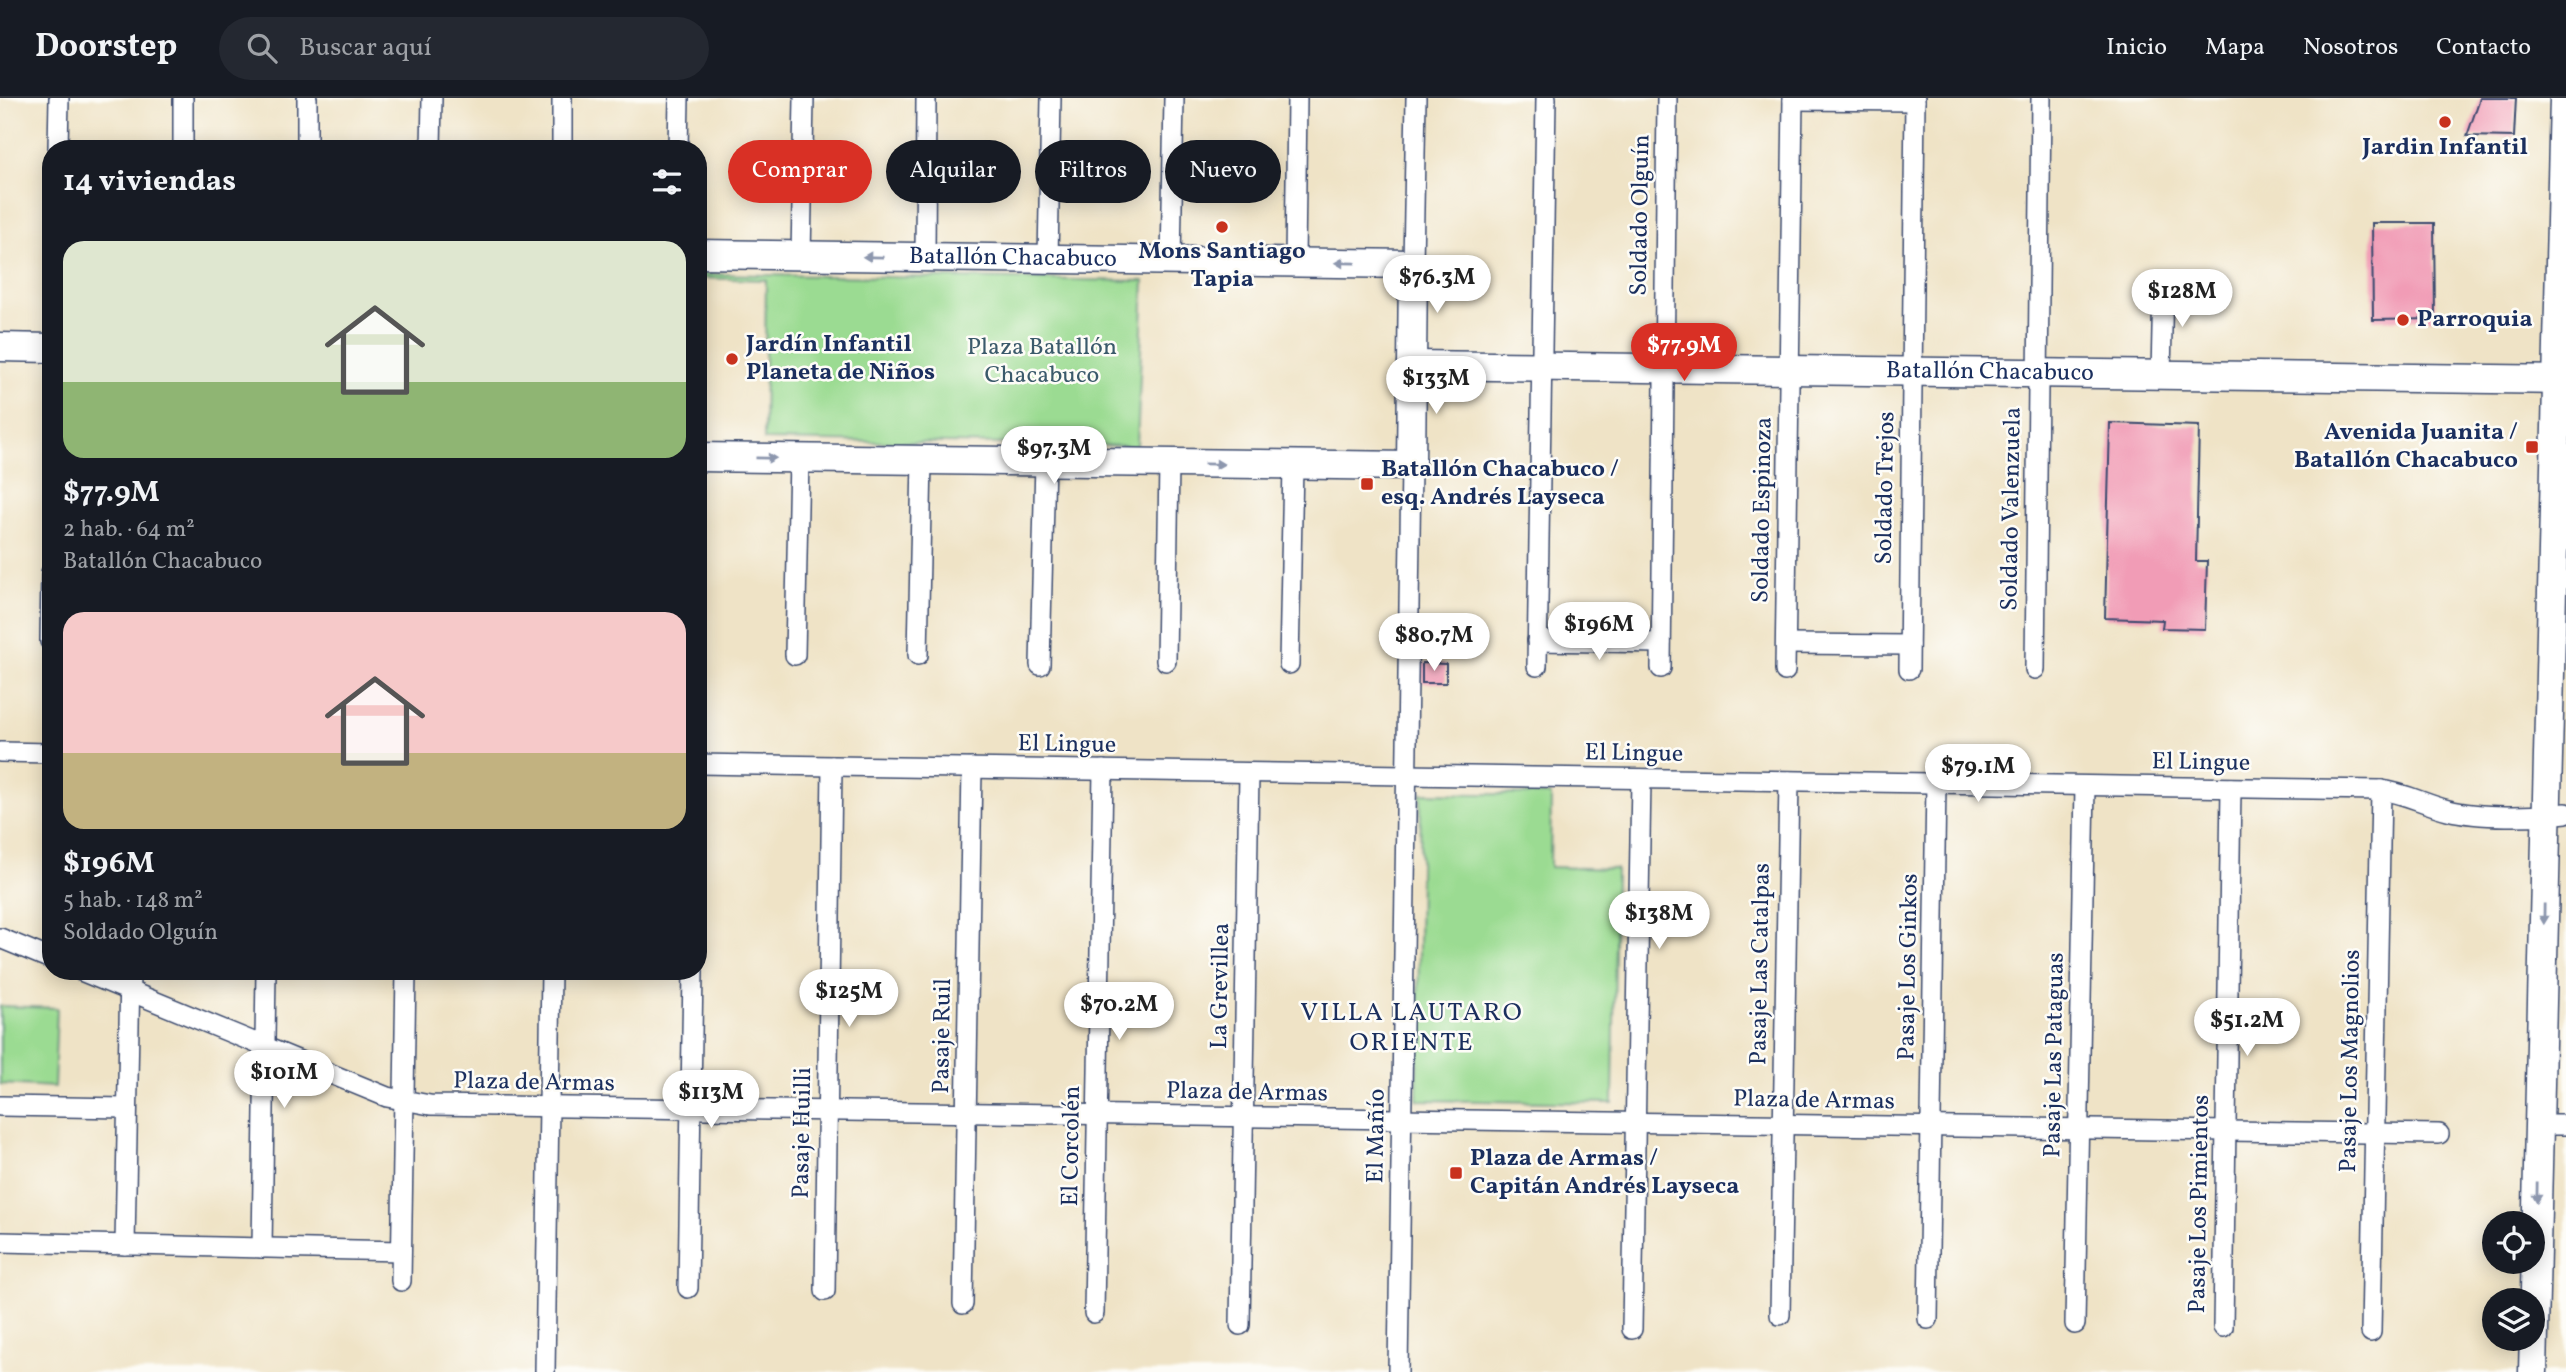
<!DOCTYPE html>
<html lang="es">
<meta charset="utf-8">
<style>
:root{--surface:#171b24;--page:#242831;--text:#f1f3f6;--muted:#9ea1a6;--line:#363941;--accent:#d93025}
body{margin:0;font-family:Vollkorn,serif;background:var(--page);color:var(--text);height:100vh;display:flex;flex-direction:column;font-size:26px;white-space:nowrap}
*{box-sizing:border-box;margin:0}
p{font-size:23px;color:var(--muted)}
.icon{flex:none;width:38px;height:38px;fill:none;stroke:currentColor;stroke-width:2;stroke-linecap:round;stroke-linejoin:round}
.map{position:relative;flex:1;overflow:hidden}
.details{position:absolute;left:42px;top:42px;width:665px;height:840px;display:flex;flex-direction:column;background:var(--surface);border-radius:28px;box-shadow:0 4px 18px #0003}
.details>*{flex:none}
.banner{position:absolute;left:728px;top:42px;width:665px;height:63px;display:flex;gap:14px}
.controls{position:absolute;left:2482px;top:1113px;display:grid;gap:14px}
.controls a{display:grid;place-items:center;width:63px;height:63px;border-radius:50%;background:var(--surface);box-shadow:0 4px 18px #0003;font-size:35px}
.price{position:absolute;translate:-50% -60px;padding:0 16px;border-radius:24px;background:#fff;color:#222;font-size:23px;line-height:46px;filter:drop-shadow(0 2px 4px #0008)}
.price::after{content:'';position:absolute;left:50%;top:42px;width:21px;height:16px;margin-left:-10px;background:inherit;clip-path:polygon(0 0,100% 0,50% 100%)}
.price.active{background:var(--accent);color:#fff}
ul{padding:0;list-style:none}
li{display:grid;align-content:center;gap:14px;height:371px;padding:0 21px}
li span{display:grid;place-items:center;height:217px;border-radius:21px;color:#555}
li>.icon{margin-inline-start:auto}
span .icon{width:126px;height:126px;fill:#fffc;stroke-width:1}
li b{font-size:30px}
h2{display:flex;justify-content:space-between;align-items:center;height:84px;padding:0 21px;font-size:30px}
.tag{padding:0 24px;border-radius:32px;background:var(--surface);box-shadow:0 4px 18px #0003;font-size:24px;line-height:63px}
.tag.active{background:var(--accent);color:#fff}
header{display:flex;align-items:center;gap:42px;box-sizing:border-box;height:98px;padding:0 35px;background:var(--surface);border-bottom:2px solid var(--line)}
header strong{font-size:33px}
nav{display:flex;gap:38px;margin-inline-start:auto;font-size:24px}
.search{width:490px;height:63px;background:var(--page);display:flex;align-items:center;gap:18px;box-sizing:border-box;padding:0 24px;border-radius:38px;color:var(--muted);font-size:26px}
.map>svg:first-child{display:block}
.green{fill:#9bdb92;stroke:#5b8578;stroke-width:2}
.building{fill:#f19cb6}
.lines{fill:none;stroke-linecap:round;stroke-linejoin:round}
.street-casing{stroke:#3b4a6e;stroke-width:22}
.secondary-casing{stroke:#3b4a6e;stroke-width:31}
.street{stroke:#fff;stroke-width:19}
.secondary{stroke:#fff;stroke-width:28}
.oneway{fill:#8d97ae}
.poi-dot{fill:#c8321e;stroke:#fdfcf7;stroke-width:2.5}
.labels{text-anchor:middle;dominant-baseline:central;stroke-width:5;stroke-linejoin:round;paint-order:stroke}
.poi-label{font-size:24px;font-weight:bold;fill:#1b2f5e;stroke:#fdfcf7;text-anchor:start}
.street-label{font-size:24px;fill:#1b2f5e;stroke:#fdfcf7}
.park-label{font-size:24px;fill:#3b5a6b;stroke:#fdfcf7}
.neighbourhood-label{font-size:26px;letter-spacing:2px;fill:#1b2f5e;stroke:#fdfcf7}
</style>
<header>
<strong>Doorstep</strong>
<div class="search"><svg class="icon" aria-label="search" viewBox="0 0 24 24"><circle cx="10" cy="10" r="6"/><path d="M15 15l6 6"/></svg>Buscar aquí</div>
<nav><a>Inicio</a><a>Mapa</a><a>Nosotros</a><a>Contacto</a></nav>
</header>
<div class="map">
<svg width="2566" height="1274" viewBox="0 0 2566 1274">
<rect width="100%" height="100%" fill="#fdfcf7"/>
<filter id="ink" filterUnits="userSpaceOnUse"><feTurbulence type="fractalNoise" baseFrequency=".0143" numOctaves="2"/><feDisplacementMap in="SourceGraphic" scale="14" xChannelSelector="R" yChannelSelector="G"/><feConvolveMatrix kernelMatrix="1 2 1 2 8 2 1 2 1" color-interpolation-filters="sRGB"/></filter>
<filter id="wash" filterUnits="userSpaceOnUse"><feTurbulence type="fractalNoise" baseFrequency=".00686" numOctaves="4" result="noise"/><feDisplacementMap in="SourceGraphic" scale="28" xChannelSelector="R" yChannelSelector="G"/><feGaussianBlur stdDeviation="1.57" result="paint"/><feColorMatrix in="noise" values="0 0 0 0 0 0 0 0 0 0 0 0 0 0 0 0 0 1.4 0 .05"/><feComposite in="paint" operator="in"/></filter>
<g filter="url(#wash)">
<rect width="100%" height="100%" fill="#efe3c6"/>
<g class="green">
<polygon points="698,176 1144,183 1137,348 764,342 766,182 698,180"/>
<polygon points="1421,695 1551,697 1550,769 1616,771 1613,1005 1417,1002"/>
<polygon points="0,908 57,910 54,989 0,986"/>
</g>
<g id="blocks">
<g class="building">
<polygon points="2480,0 2516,0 2514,39 2467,38"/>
<polygon points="2372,125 2434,125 2435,221 2373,222"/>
<polygon points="2110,325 2199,328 2196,463 2207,463 2205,531 2162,530 2163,522 2105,520"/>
<polygon points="1422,565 1446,566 1446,585 1422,585"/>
</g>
</g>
</g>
<g filter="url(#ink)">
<use href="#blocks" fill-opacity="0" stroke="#3b4a6e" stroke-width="2"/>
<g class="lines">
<g class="street-casing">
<g id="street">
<polyline points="1793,2 1915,3"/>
<polyline points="58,51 59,0"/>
<polyline points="183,51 183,0"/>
<polyline points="307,51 307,0"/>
<polyline points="431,51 432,0"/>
<polyline points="562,51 562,0"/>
<polyline points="678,51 679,0"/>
<polyline points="801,158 804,0"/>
<polyline points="925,159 926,0"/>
<polyline points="1048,161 1051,0"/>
<polyline points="1171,163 1174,0"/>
<polyline points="1295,164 1297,0"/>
<polyline points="1413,166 1416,0"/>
<polyline points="2161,277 2163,184"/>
<polyline points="50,543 51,475"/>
<polyline points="1537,543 1661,545"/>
<polyline points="1786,546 1909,547"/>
<polyline points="795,557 799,360"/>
<polyline points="918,557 922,362"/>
<polyline points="1166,563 1169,365"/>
<polyline points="1289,566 1293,367"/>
<polyline points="1040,567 1045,364"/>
<polyline points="1537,568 1546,0"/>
<polyline points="1661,570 1667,0"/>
<polyline points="1909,571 1915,0"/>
<polyline points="2035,571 2041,0"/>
<polyline points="1785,573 1793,0"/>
<polyline points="0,654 51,655"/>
<path d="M698,666L2381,692C2405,695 2424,706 2448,712C2479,720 2533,719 2566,715"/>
<polyline points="0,840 51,861"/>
<polyline points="81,873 387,999 430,1007 2439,1036"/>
<polyline points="0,1008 127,1010"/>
<polyline points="2539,1027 2566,1027"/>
<polyline points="0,1144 401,1153"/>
<polyline points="125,1147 130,873"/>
<polyline points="262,1150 266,873"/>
<polyline points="401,1183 406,873"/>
<polyline points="688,1190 693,873"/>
<polyline points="825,1193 832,668"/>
<polyline points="963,1206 972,670"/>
<polyline points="1094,1215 1103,672"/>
<polyline points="1780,1217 1789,683"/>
<polyline points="1928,1221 1936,685"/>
<polyline points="2075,1226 2085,688"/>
<polyline points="1240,1227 1249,675"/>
<polyline points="2223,1229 2231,690"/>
<polyline points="1632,1231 1641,681"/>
<polyline points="2371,1234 2381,692"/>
<polyline points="545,1274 551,873"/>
<polyline points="1398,1274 1411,368"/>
</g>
</g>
<g class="secondary-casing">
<g id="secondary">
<path id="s1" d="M698,156L1413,166L1411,368L698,359"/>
<polyline points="0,249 51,250"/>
<path id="s2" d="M1412,267L2566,282"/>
<polyline points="2533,1274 2564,0"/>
</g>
</g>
<use href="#street" class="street"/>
<use href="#secondary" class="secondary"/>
</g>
<defs><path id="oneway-solid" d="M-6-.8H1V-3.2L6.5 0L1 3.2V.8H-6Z" transform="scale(1.75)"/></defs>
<g class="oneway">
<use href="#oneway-solid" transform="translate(873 159) rotate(-179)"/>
<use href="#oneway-solid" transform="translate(1345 165) rotate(-179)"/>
<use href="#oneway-solid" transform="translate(766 360) rotate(1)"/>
<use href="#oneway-solid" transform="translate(1214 366) rotate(1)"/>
<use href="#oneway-solid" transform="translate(2544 816) rotate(91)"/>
<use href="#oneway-solid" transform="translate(2537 1095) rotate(91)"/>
</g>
</g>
<g class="poi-dot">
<circle cx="2445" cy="24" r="7"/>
<circle cx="1222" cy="129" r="7"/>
<circle cx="2403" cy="222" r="7"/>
<circle cx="732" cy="261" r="7"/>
<rect x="2525" y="342" width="14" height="14" rx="3.5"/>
<rect x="1360" y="379" width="14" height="14" rx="3.5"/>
<rect x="1449" y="1068" width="14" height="14" rx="3.5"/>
</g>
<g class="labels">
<g class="poi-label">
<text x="2445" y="50" text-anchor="middle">Jardin Infantil</text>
<text x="1222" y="154" text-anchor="middle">Mons Santiago<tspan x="1222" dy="28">Tapia</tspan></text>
<text x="2417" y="222">Parroquia</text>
<text x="746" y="247">Jardín Infantil<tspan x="746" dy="28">Planeta de Niños</tspan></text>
<text x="2518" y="335" text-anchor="end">Avenida Juanita /<tspan x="2518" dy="28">Batallón Chacabuco</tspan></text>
<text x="1381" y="372">Batallón Chacabuco /<tspan x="1381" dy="28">esq. Andrés Layseca</tspan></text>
<text x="1470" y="1061">Plaza de Armas /<tspan x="1470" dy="28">Capitán Andrés Layseca</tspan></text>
</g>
<g class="street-label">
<text transform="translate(1641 117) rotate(-89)">Soldado Olguín</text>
<text stroke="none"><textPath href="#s1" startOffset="315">Batallón Chacabuco</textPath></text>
<text stroke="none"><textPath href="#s2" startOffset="578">Batallón Chacabuco</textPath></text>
<text transform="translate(1886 390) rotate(-89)">Soldado Trejos</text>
<text transform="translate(2012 411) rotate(-89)">Soldado Valenzuela</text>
<text transform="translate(1763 412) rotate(-89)">Soldado Espinoza</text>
<text transform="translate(1067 647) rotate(1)">El Lingue</text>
<text transform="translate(1634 656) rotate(1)">El Lingue</text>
<text transform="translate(2201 665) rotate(1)">El Lingue</text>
<text transform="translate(1761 866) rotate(-89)">Pasaje Las Catalpas</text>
<text transform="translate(1909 869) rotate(-89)">Pasaje Los Ginkos</text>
<text transform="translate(1221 888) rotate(-89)">La Grevillea</text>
<text transform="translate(943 938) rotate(-89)">Pasaje Ruil</text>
<text transform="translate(2055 957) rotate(-89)">Pasaje Las Pataguas</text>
<text transform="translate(2351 963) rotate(-89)">Pasaje Los Magnolios</text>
<text transform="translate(534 985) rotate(1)">Plaza de Armas</text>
<text transform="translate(1247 995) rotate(1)">Plaza de Armas</text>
<text transform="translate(1814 1003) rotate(1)">Plaza de Armas</text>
<text transform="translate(803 1035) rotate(-89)">Pasaje Huilli</text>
<text transform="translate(1377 1038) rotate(-89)">El Mañío</text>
<text transform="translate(1072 1048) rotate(-89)">El Corcolén</text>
<text transform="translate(2200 1106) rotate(-89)">Pasaje Los Pimientos</text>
</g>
<g class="park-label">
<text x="1042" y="250">Plaza Batallón<tspan x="1042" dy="28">Chacabuco</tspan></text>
</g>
<g class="neighbourhood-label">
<text x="1412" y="915">VILLA LAUTARO<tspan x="1412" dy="30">ORIENTE</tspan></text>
</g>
</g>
</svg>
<div class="controls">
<a><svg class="icon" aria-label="locate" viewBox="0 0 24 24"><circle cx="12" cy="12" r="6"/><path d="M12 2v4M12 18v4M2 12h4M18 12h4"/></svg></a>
<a><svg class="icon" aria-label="layers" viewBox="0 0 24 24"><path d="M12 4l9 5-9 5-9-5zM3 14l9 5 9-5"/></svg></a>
</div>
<b class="price" style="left:1437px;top:217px">$76.3M</b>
<b class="price" style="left:2182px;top:231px">$128M</b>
<b class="price active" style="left:1684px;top:285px">$77.9M</b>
<b class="price" style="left:1436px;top:318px">$133M</b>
<b class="price" style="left:1054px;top:388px">$97.3M</b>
<b class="price" style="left:1599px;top:564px">$196M</b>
<b class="price" style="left:1434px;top:575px">$80.7M</b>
<b class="price" style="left:1978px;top:706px">$79.1M</b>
<b class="price" style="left:1659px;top:853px">$138M</b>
<b class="price" style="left:849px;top:931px">$125M</b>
<b class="price" style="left:1119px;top:944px">$70.2M</b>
<b class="price" style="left:2247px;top:960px">$51.2M</b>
<b class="price" style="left:284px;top:1012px">$101M</b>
<b class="price" style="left:711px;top:1032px">$113M</b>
<div class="banner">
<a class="tag active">Comprar</a>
<a class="tag">Alquilar</a>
<a class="tag">Filtros</a>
<a class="tag">Nuevo</a>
</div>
<section class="details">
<h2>14 viviendas<svg class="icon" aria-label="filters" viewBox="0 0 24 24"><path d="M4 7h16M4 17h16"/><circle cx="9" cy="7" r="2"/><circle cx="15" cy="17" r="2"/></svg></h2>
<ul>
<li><span style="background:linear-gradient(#dfe7d0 65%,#8fb573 0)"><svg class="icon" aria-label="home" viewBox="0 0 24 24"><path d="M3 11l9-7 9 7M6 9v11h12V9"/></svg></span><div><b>$77.9M</b><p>2 hab. · 64 m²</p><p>Batallón Chacabuco</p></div></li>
<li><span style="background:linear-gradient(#f6c9c9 65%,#c2b280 0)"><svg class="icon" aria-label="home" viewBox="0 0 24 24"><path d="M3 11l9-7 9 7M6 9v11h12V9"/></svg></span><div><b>$196M</b><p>5 hab. · 148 m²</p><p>Soldado Olguín</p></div></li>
</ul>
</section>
</div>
